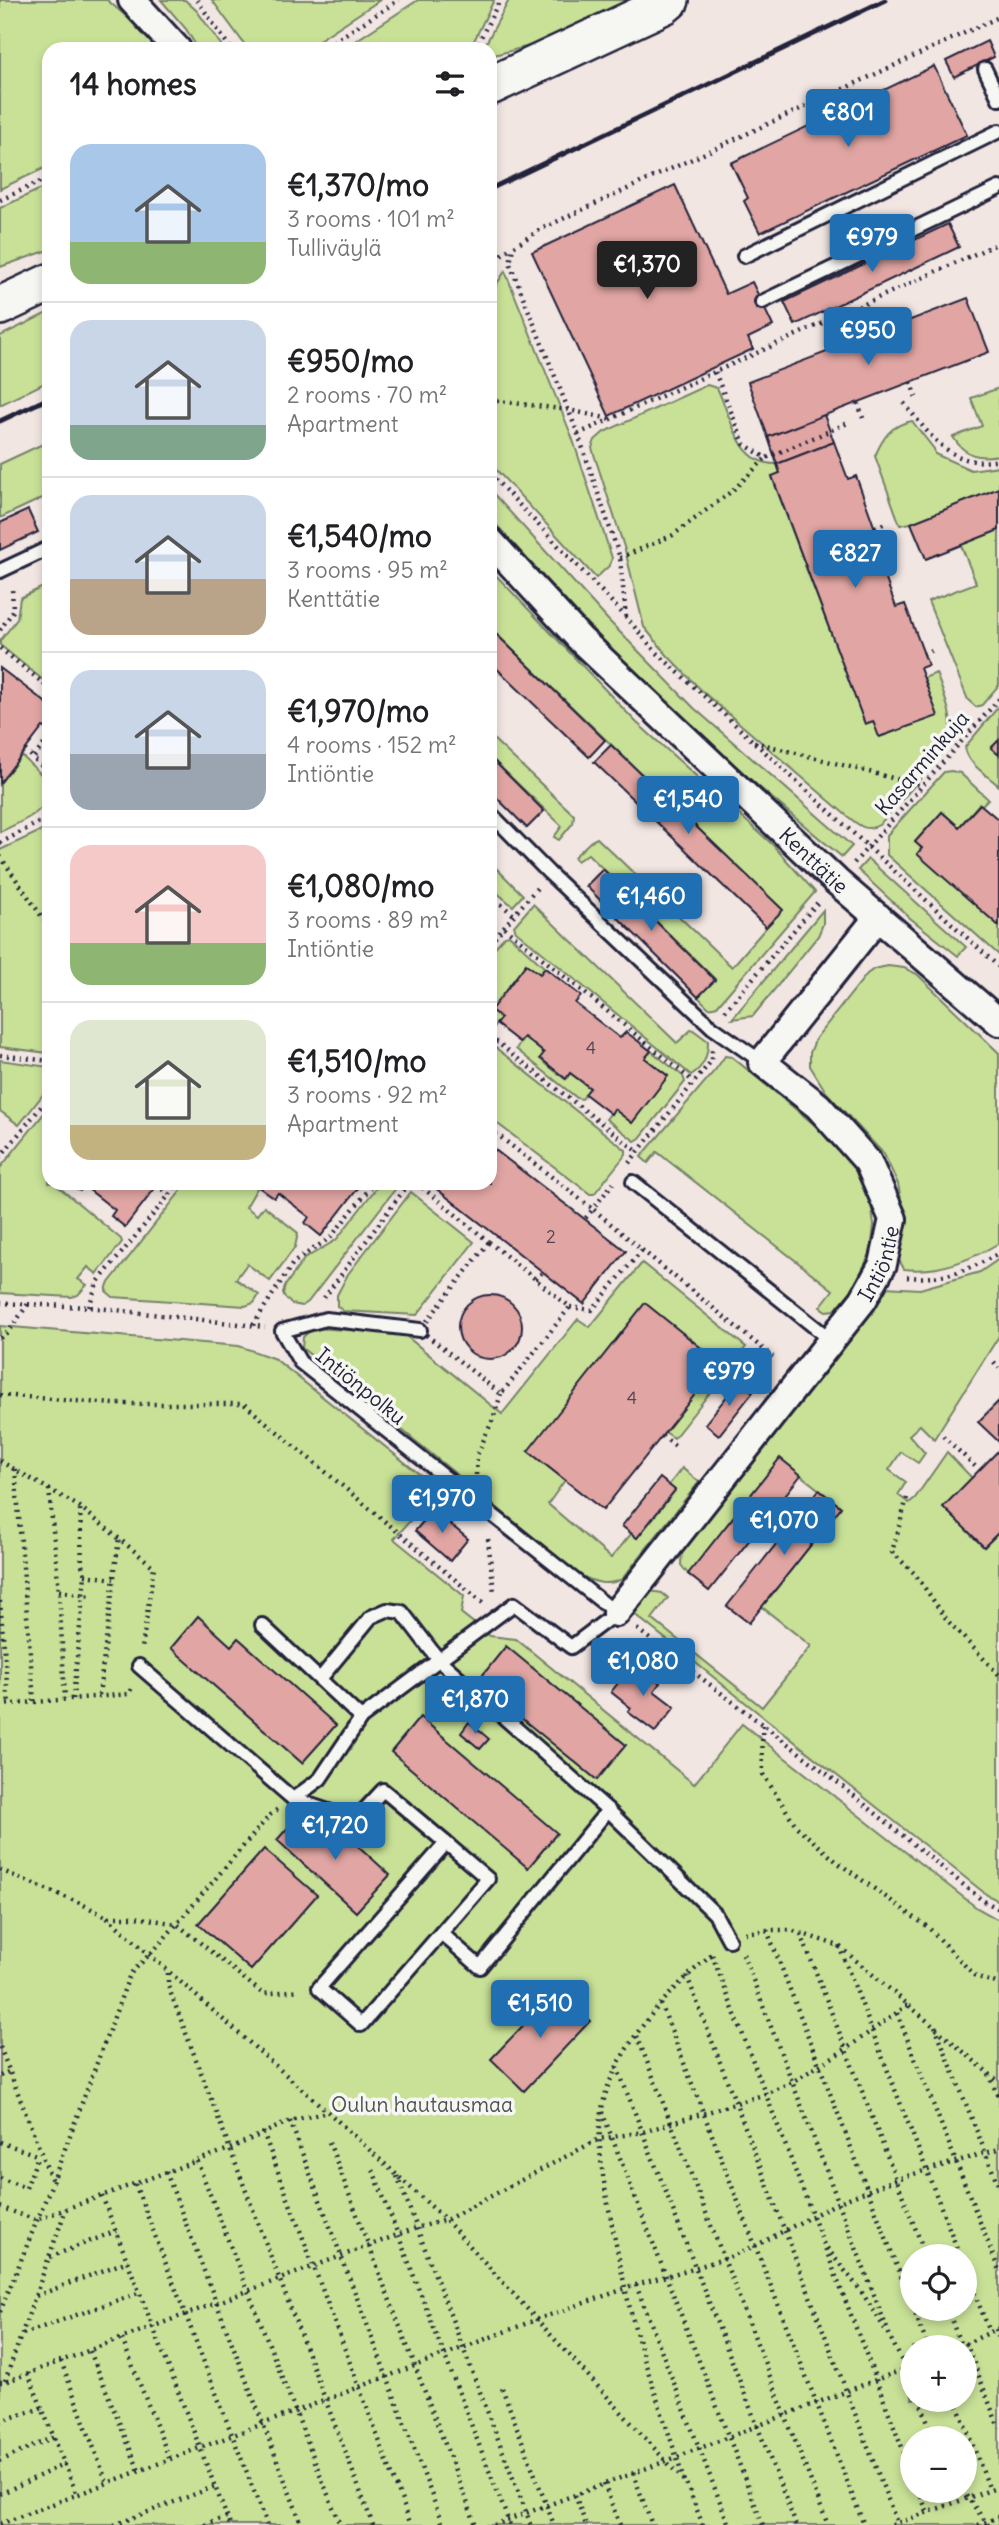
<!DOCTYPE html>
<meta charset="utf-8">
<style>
:root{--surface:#fff;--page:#f2f2f2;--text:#202124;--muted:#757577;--line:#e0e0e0;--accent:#1f6fb2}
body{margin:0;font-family:Delius,sans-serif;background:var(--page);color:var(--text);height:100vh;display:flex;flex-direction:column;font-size:26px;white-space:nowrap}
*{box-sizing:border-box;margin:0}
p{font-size:23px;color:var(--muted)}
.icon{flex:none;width:38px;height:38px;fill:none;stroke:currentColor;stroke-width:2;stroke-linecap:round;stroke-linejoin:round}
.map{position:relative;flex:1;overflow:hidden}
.panel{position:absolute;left:42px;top:42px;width:455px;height:1148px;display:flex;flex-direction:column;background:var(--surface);border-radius:21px;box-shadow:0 4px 10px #0003}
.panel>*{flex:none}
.controls{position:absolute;left:900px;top:2244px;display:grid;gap:14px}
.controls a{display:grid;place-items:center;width:77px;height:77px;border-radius:50%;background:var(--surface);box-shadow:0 4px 10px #0003;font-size:35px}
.price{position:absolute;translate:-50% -60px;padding:0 16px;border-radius:7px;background:var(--accent);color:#fff;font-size:23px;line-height:46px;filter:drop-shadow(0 2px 4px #0008)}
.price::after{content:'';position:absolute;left:50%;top:42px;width:21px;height:16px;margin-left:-10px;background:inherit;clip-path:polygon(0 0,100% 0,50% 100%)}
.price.on{background:#222;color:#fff}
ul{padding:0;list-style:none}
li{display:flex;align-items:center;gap:21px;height:175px;padding:0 28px}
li+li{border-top:2px solid var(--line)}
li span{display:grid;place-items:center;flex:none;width:196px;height:140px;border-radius:21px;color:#555}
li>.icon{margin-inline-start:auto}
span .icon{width:84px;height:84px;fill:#fffc;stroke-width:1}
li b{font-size:30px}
h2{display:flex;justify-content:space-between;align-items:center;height:84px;padding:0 28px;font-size:30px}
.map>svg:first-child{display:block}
.green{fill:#c8e197;stroke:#758269;stroke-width:2;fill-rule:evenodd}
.building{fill:#e1a6a3;stroke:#22223b;stroke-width:2}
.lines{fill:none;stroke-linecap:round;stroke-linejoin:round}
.lane-casing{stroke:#22223b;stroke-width:18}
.street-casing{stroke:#22223b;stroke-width:32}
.secondary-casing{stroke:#22223b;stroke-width:42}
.path{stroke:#22223b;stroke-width:4.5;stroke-dasharray:2 5;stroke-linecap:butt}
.lane{stroke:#f6f6f2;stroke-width:12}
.street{stroke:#f6f6f2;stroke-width:26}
.secondary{stroke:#f6f6f2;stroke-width:37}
.rail{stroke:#22223b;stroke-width:5}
.labels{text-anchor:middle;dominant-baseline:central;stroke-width:7;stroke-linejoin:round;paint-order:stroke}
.number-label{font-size:18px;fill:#524355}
.street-label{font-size:21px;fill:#22223b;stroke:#f6f6f2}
.park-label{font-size:21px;fill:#4c5252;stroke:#f6f6f2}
</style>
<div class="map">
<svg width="999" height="2525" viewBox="0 0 999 2525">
<rect width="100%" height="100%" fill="#f2e6e2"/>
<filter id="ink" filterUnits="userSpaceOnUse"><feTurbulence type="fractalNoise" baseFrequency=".0143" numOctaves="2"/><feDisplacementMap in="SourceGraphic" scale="14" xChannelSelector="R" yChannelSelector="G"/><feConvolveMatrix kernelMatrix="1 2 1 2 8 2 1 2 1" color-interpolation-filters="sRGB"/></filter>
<g filter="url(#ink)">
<g class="green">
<polygon points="0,0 107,0 127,17 158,49 49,49 49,166 0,189"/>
<polygon points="161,0 185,0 197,11 224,49 198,49 186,29"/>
<polygon points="212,0 380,0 305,49 248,49"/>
<polygon points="418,0 494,0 470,49 343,49"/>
<polygon points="509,0 635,0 541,43 490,56 490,49 483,49 484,47"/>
<polygon points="49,185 49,250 0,267 0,208"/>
<polygon points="505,271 572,437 612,558 610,565 596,578 490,463 490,295"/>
<polygon points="49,312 49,381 0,405 0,336"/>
<path d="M707,385L717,388C731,415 737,465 777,464L780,473L772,477L865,724L873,721L880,737L937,716L924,678L936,673C943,693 956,720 949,742C947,752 890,812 879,825C865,833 858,824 847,816L703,692L668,656L644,627L625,550L592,448L595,440L604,432Z"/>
<path d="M999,388V455C978,459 965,456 953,437L982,426L971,398Z"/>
<path d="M912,421L934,449L935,454L971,470L999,466V488L911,523L900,525L875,456C883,437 891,425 912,421Z"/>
<polygon points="49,441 49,495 0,518 0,464"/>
<path d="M490,490L608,620L694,708L852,846L842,857C756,786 671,712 594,631C559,594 525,556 490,518Z"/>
<polygon points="999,530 999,685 982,705 976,707 968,700 928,601 976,583 961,545"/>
<polygon points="490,569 636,722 772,844 815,892 717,1006 709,1008 698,997 715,979 588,854 577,861 574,857 591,841 597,838 732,967 782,909 490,628"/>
<polygon points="49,584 49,685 0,645 0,641 17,619 20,598"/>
<path d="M999,706V740L992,748L999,755V786C987,775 967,764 965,747Z"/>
<polygon points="490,736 574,815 573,823 559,840 554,837 562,826 490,757"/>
<path d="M21,755L47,780C55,812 23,820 0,832V783Z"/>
<polygon points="951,771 960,773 988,799 982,805 979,804 959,827 942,812 915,842 999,926 999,955 887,855 887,835 944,772"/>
<polygon points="49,827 49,1053 0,1047 0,850"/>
<polygon points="868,859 966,947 958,956 910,918 858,870"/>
<polygon points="490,862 523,895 513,906 490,887"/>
<path d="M533,904L677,1043L692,1029L708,1041C708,1056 704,1067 691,1075L516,931L514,926Z"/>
<polygon points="823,910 823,924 818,936 753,1016 732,1019"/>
<polygon points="509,935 545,968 540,974 526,965 491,1010 501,1018 493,1028 490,1027 490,953 505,936"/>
<path d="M888,966L904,968L917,974L999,1053V1243C971,1260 938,1273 904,1269L898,1258L905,1219L898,1184L884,1154L826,1092L810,1066V1053L816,1038L867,974L874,969Z"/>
<polygon points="524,1037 544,1053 540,1059 565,1079 570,1073 590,1088 582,1099 577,1098 516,1049"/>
<polygon points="496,1048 626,1150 626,1154 594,1194 590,1194 490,1118 490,1049"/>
<polygon points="651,1051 683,1076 685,1082 640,1138 635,1141 606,1119 614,1109 632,1122 668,1076 645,1058"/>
<polygon points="725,1056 732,1057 844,1149 860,1171 870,1195 874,1225 871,1252 852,1290 835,1310 826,1311 820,1307 833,1290 657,1152 648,1163 641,1157 716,1069"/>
<polygon points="0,1060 49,1067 49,1087 19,1125 0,1111"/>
<polygon points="49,1107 49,1183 54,1183 121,1239 122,1242 97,1274 88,1267 78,1279 87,1285 78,1295 72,1297 0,1293 0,1168"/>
<polygon points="187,1183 260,1183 246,1207 257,1215 264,1206 298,1233 295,1247 270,1281 247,1264 236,1279 259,1295 254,1303 245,1306 113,1297 106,1291 108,1284"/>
<polygon points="380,1183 400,1183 308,1302 302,1306 292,1304 285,1298 283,1293 285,1286 304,1259 336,1240"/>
<polygon points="411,1192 474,1242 417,1315 343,1311 337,1306 337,1295 348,1274"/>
<polygon points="999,1259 999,1336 934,1439 920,1425 909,1435 925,1453 918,1463 901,1452 889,1470 906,1482 898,1495 909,1503 915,1498 947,1452 972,1478 944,1508 984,1547 999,1532 999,1901 987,1895 633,1613 650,1591 662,1593 668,1598 652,1619 762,1707 811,1646 762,1607 841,1507 780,1459 688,1574 681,1565 682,1548 885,1287 920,1289 980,1272"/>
<path d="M642,1263L746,1347L674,1438L665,1432L720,1363L528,1451L565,1480L548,1504L611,1558L631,1534L637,1538L675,1491L669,1485L682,1468L699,1482L622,1579C606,1587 593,1582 578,1574L302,1348L303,1337L313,1328L398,1333L406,1336L502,1414L578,1319L590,1327Z"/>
<path d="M0,1326L239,1346L275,1359L438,1489L394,1539L464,1596L461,1613L490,1636L516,1639L694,1784L742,1724L977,1908L999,1920V2525H0ZM912,2256H964V2308H912ZM912,2347H964V2399H912ZM912,2438H964V2490H912Z"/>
</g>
<g class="building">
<polygon points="987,41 994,57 954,77 946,61"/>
<polygon points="934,66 967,135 760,233 744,201 748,198 731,163"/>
<polygon points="675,185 726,294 752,282 773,326 748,338 753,349 609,416 532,252"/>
<polygon points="948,224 959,247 795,325 784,302"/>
<polygon points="968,298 989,352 768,437 748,382"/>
<polygon points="824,415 834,442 777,464 768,437"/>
<polygon points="834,442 848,479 856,476 878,537 871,539 896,607 905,604 928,665 920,668 938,716 879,737 873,721 865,724 772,476 780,473 777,464"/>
<polygon points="999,488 999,530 926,559 911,523"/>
<polygon points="28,510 38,532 0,550 0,523"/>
<polygon points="490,628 605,740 589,757 490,662"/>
<polygon points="0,668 49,705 49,730 43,727 0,783"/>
<polygon points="999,740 999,755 991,748"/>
<polygon points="611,745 783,910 766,927 594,762"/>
<polygon points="490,757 544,811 527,828 490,791"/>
<polygon points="980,804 999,820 999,926 917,854 922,848 915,842 942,812 959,827"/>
<polygon points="603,869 715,980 698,997 586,886"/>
<polygon points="526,964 540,974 545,968 581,996 575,1003 620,1038 626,1032 638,1041 651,1051 645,1058 668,1076 632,1123 614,1109 611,1114 585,1094 590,1088 570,1073 566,1079 540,1058 544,1053 524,1037 519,1042 496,1024 501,1018 491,1010"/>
<polygon points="490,1146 626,1251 584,1304 434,1187 437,1183 490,1183"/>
<polygon points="69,1183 159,1183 125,1227 111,1216 115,1210 84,1186 80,1191"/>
<polygon points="260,1183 362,1183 321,1236 305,1223 309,1217 278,1193 274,1198 257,1186"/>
<circle cx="490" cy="1327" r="32"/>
<polygon points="645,1303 720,1363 603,1510 528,1451"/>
<polygon points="739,1381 753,1392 719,1435 705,1424"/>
<polygon points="999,1401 999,1442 978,1422"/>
<polygon points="999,1450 999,1532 984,1547 943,1507"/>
<polygon points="780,1458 801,1475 709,1591 688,1574"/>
<polygon points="660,1478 675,1490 637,1538 622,1526"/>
<polygon points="819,1490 841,1507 749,1623 727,1606"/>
<polygon points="433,1510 468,1539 450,1561 415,1531"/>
<polygon points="198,1616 231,1646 238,1638 336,1725 302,1763 171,1648"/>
<polygon points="506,1646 626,1745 597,1780 477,1682"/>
<polygon points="634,1663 660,1683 654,1691 675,1707 655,1732 628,1712 631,1708 611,1692"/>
<polygon points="420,1717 557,1833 528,1868 391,1752"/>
<polygon points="469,1722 489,1739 480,1749 461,1733"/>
<polygon points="300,1814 334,1845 344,1833 390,1875 356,1912 277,1840"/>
<polygon points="264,1849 317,1895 251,1970 198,1924"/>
<polygon points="557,1990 590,2021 524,2091 491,2059"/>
</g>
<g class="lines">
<g class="lane-casing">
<g id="lane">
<polyline points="985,69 999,99"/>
<polyline points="744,256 999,131"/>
<polyline points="762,302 999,188"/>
<polyline points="0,571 49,548"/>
<polyline points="490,813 549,873 712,1027 762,1062"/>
<polyline points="633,1182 831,1340"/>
<polyline points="262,1625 361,1718"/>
<polyline points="139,1666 293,1799 320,1779 361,1718 514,1604 571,1647 616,1613 300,1362 282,1331 326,1319 420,1330"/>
<polyline points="320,1679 371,1617 387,1610 402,1612 438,1659 608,1810 715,1914 729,1940"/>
<polyline points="293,1799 355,1820 383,1790 446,1843 319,1988 361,2025 441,1933 480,1967 608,1810"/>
<polyline points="441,1933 488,1879 446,1843"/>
</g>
</g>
<g class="street-casing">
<g id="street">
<polyline points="132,0 177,49"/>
<path id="s1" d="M490,541L581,640L836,881L999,1022"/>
<path id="s2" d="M616,1613L863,1300L883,1264L893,1219L868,1162L818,1106L762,1062L878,917"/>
</g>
</g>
<g class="secondary-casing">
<g id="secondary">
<polyline points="490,86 664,5 670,0"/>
<polyline points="0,306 49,283"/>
</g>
</g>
<g class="path">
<polyline points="197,0 231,49"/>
<polyline points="322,49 399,0"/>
<polyline points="475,49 500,0"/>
<polyline points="0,200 49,178"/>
<polyline points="490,263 512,247"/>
<polyline points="715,372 744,444 766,458 848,423"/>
<polyline points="911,382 916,398"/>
<polyline points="490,400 569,410 610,419"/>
<polyline points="858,403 863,418"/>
<path d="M904,403C931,436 951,469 999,460"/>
<polyline points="578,434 999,243"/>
<polyline points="490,474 626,617 655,651 999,967"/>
<polyline points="875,527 886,523"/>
<polyline points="620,558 673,535 732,491 766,458"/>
<polyline points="626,617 620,558 578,434 510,264 513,247 541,229 999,17"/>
<polyline points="0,630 13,611 12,586"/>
<polyline points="0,648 49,688"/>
<polyline points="923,654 934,649"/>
<polyline points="754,742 923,786"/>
<polyline points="25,750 49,773"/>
<polyline points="34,757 49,738"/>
<polyline points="0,843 49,817"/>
<polyline points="0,856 49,927"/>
<polyline points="854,863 999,699"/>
<polyline points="490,895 514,915"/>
<polyline points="504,927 694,1082"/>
<polyline points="490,943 537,888"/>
<polyline points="725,1011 819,901"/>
<polyline points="490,1037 637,1151"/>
<polyline points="490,1046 497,1042"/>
<polyline points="0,1055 49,1061"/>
<polyline points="490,1129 593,1209 584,1220"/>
<polyline points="0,1157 49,1097"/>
<polyline points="629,1163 712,1060 712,1050"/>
<polyline points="417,1183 489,1242"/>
<polyline points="157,1185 169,1194"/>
<polygon points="489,1242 570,1307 501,1394 420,1330"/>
<polyline points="642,1250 773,1357"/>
<path d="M907,1277C943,1280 969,1271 999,1253"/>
<polyline points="536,1280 543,1271"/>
<polyline points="324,1298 409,1183"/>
<polyline points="0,1303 89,1307 265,1327"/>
<polyline points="89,1307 97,1283 179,1183"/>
<polyline points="570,1307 592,1310 642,1250 593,1209 613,1183"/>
<polyline points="253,1325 293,1263 331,1237 374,1183"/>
<polyline points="0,1338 10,1330 28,1304"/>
<polyline points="994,1362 999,1368"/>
<polyline points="0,1395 114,1404 244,1404 483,1603"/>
<polyline points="662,1436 677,1447"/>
<polyline points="943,1436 979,1470"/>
<polyline points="0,1461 80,1507 154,1567 142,1648"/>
<polyline points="15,1469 34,1701"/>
<polyline points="476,1475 477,1455 493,1419 501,1394"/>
<polyline points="49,1489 59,1591 65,1699"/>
<polyline points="907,1498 892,1552 915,1574 947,1620 999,1675"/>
<polyline points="488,1539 494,1592"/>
<polyline points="85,1575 114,1579"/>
<polyline points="59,1591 92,1596"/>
<polyline points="0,1601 9,1705"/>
<polyline points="637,1629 826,1773 982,1900 999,1909"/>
<polyline points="99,1695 119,1538"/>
<polyline points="73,1699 85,1575 82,1565 80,1507"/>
<polyline points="0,1705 129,1694 132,1687"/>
<polyline points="762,1725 763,1774 797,1827 837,1862 929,1928 975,1976 999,1984"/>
<polyline points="0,1870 82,1904 107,1917 136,1917 177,1924 263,1994 300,1990"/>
<polyline points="107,1917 328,2112 446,2220 686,2483 703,2525"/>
<polyline points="767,1930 912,2305"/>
<polyline points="745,1933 767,1930 791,1930 839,1946 999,2082"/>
<polyline points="801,1934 926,2256"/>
<polyline points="839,1946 960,2256"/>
<polyline points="743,1954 891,2339 912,2381"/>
<polyline points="712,1955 912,2473"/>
<polyline points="168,1973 168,1986 373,2525"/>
<polyline points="687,1976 897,2523"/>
<polyline points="661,2004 864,2525"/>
<polyline points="897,2013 999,2270"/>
<polyline points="935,2026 999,2187"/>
<polyline points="637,2036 828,2525"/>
<polyline points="0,2047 52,2181"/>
<polyline points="617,2067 796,2525"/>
<polyline points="989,2074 999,2100"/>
<polyline points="0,2076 10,2071"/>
<polyline points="602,2112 763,2525"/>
<polyline points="290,2121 443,2525"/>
<polyline points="263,2132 411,2525"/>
<polyline points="0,2142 39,2156"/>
<polyline points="329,2142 476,2525"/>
<polyline points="197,2161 340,2525"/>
<polyline points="373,2170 510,2525"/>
<polyline points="166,2172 302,2525"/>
<polyline points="397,2176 531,2525"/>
<polyline points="0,2178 26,2188 38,2156"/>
<polyline points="135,2184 267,2525"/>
<polyline points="102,2196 230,2525"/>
<polyline points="0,2207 36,2220 229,2149 290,2121 327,2112"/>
<polyline points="827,2248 861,2291 885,2329"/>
<polyline points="50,2257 116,2231"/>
<polyline points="964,2267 990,2332"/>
<polyline points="636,2285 729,2525"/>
<polyline points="36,2296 128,2261"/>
<polyline points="913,2308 928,2347"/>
<polyline points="947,2308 961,2346"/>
<polyline points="0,2312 53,2181 130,1974 157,1947 270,1815 278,1809"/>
<polyline points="996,2329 999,2338"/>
<polyline points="23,2334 141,2292"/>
<polyline points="122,2339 170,2460"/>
<polyline points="966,2343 999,2428"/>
<polyline points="959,2347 999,2328"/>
<polyline points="90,2351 139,2471"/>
<polyline points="61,2361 107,2483"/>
<polyline points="28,2373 77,2495"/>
<polyline points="5,2381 66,2209"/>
<polyline points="0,2382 5,2382 416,2228 446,2220 599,2139 643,2132 766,2094 792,2082 846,2049 909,2004"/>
<polyline points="502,2388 554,2525"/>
<polyline points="919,2399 934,2438"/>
<polyline points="955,2399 990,2490"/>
<polyline points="0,2421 42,2408"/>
<polyline points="0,2461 54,2437"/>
<polyline points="633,2473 652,2525"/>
<path d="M684,2481C668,2428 648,2377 634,2324C625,2291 619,2258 612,2225C603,2176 590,2127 611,2079C633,2028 673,1988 714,1952"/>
<polyline points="604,2484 620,2525"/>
<polyline points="918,2490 927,2511"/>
<polyline points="962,2490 988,2525"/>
<polyline points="0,2494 65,2464"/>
<polyline points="575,2495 586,2525"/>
<polyline points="0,2524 538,2319 636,2285 724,2259 755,2246 839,2202 897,2179 999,2149"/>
<polyline points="114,2525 216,2486"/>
<polyline points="205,2525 227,2517"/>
<polyline points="494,2525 677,2457 912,2366"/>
<polyline points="892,2525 999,2487"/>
<polyline points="978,2525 999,2517"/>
</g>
<use href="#lane" class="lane"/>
<use href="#street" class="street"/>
<use href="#secondary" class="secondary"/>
<g class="rail">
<polyline points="490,189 885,0"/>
<polyline points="0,421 49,398"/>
</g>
</g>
</g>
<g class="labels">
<g class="number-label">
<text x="591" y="1047">4</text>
<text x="551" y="1236">2</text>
<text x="632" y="1397">4</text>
</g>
<g class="street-label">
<text transform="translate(922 763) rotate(-49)">Kasarminkuja</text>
<text stroke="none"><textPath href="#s1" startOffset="455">Kenttätie</textPath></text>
<text stroke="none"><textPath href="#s2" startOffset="439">Intiöntie</textPath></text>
<text transform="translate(361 1386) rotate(39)">Intiönpolku</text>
</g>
<g class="park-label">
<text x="422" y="2104">Oulun hautausmaa</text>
</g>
</g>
</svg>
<div class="controls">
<a><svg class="icon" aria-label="locate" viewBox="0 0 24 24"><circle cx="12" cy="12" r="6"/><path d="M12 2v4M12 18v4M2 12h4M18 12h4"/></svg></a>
<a>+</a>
<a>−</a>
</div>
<b class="price" style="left:848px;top:149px">€801</b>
<b class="price" style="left:872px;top:274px">€979</b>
<b class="price on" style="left:647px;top:301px">€1,370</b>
<b class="price" style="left:868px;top:367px">€950</b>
<b class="price" style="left:855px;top:590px">€827</b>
<b class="price" style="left:688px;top:836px">€1,540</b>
<b class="price" style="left:651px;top:933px">€1,460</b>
<b class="price" style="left:729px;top:1408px">€979</b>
<b class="price" style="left:442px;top:1535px">€1,970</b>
<b class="price" style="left:784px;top:1557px">€1,070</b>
<b class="price" style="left:643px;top:1698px">€1,080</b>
<b class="price" style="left:475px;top:1736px">€1,870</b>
<b class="price" style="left:335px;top:1862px">€1,720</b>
<b class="price" style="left:540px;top:2040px">€1,510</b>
<section class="panel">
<h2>14 homes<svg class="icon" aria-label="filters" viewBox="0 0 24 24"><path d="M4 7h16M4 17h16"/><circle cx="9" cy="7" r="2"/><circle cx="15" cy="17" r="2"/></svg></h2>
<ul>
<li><span style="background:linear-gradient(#a9c7e8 70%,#8fb573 0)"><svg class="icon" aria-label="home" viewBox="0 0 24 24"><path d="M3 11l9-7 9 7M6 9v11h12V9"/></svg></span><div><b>€1,370/mo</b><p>3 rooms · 101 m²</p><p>Tulliväylä</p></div></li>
<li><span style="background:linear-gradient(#c9d6e8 75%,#7fa58c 0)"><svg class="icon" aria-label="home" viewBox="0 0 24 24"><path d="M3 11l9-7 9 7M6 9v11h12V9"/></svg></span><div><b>€950/mo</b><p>2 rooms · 70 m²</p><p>Apartment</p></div></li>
<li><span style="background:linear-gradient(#c9d6e8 60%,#b9a48a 0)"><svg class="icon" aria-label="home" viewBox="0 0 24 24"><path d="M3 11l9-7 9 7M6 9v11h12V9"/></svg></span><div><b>€1,540/mo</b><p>3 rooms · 95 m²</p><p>Kenttätie</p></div></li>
<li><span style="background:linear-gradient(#c9d6e8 60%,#9aa5b1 0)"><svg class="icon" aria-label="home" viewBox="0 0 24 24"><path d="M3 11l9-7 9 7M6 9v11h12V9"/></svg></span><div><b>€1,970/mo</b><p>4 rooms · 152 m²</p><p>Intiöntie</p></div></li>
<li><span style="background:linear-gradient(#f6c9c9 70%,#8fb573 0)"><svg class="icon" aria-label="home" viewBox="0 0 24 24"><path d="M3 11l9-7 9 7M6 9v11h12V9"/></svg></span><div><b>€1,080/mo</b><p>3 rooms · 89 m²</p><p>Intiöntie</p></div></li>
<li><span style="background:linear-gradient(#dfe7d0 75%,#c2b280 0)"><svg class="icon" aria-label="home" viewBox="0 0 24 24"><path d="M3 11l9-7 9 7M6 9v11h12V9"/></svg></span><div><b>€1,510/mo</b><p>3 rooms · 92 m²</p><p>Apartment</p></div></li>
</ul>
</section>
</div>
